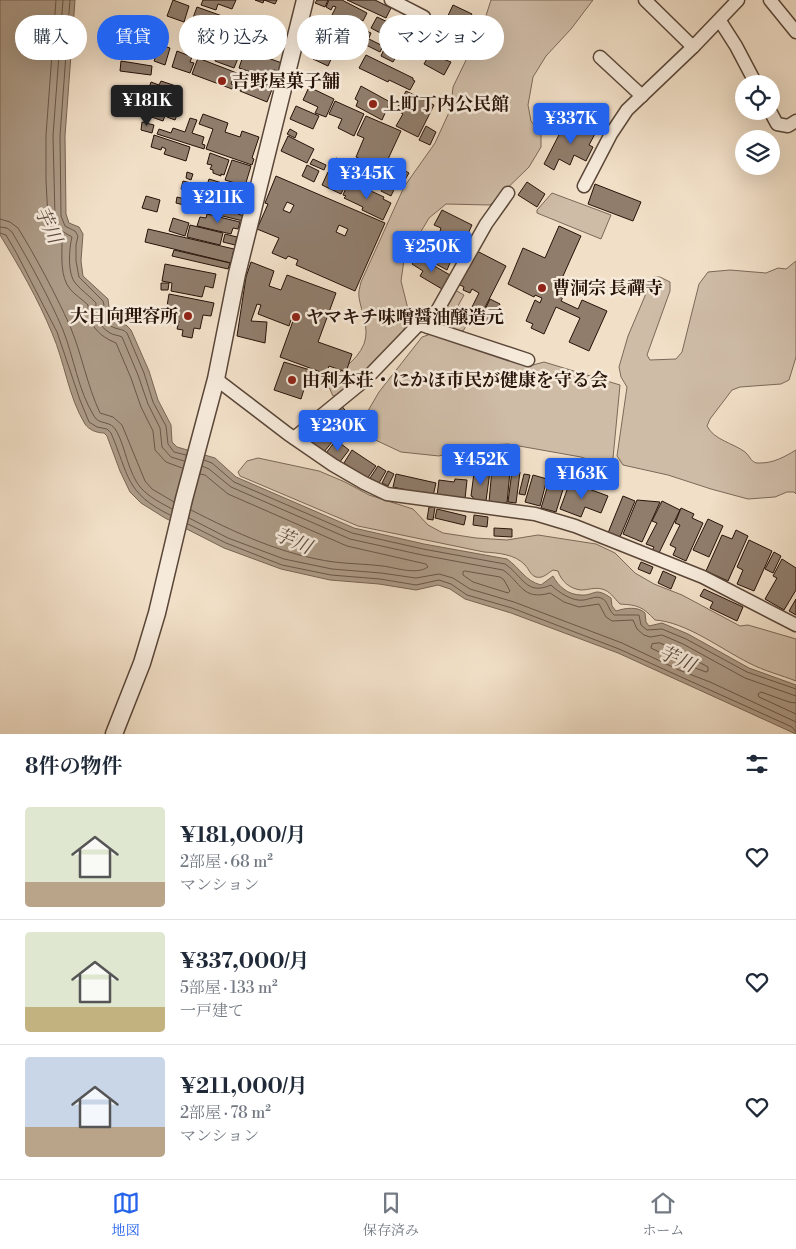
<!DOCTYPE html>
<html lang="ja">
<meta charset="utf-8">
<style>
:root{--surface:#fff;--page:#f2f2f3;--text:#1f2937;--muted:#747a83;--line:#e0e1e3;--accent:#2563eb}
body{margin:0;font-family:"Libre Bodoni","Noto Serif JP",serif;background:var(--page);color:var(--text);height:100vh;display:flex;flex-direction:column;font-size:19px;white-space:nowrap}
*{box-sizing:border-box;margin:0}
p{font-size:16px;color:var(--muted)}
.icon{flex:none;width:28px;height:28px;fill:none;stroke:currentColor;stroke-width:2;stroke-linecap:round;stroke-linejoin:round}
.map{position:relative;height:734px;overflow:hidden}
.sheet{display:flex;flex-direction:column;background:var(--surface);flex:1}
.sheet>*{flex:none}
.hud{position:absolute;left:15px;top:15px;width:500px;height:45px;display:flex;gap:10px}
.tools{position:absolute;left:735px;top:75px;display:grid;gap:10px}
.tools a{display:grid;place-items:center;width:45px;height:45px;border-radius:50%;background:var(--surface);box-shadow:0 5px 20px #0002;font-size:25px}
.price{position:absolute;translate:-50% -42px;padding:0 11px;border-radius:5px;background:var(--accent);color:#fff;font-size:16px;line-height:32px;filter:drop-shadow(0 1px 2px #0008)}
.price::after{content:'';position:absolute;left:50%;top:30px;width:15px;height:11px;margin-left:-8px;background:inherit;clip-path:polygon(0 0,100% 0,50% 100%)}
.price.on{background:#222;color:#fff}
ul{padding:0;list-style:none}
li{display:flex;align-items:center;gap:15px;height:125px;padding:0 25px}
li+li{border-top:1px solid var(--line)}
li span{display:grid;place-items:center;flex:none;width:140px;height:100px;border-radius:5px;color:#555}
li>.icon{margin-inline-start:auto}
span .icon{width:60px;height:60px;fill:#fffc;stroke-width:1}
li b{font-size:21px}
h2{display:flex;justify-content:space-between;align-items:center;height:60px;padding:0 25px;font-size:21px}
.chip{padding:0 18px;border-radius:22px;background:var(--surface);box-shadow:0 5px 20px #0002;font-size:18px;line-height:45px}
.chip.on{background:var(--accent);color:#fff}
.tabs{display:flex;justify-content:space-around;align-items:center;height:70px;border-top:1px solid var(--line);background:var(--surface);font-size:14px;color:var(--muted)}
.tabs a{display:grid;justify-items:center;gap:2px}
.tabs .on{color:var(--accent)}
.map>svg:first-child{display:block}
.green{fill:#cfbca7;stroke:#7b6858}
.water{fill:#ac9a86;stroke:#776454}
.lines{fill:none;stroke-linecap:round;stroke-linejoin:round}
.shore{stroke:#6a5648;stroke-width:1}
.building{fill:#907d6c;stroke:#271309;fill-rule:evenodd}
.minor-casing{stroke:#5a4638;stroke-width:15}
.tertiary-casing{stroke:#5a4638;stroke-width:19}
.minor{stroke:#f6eadb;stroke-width:12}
.tertiary{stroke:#f6eadb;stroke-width:16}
.poi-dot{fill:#8f2418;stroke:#f6eadb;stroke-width:2}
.labels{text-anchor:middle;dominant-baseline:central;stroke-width:5;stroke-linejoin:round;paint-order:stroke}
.poi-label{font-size:18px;font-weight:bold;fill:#271309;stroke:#f6eadb;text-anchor:start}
.water-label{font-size:19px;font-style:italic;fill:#5c493b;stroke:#f6eadb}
</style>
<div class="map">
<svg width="796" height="734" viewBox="0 0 796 734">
<rect width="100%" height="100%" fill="#f1dfc7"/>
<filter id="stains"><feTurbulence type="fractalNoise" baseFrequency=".004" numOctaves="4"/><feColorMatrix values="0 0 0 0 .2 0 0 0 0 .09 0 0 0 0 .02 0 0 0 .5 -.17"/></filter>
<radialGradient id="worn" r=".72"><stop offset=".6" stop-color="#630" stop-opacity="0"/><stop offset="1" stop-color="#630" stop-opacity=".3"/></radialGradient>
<g class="green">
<path d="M491,0H593L571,29L546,56L533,77L528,105L531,121L541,134V147L529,167L490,205L446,204L429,218L404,260L401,281L410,317L400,337L340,394L333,396L328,385C339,369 356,363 364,344C370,328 361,312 359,297C358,292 360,287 361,282L404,187L435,143L451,108L453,87L483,25Z"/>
<polygon points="552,193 611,215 601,239 537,213 537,210"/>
<path d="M796,261V357L789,380L781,384L740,387L732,390L710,419L707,426C714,440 733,443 745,452C751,457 751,464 760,463C774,463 784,457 796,450V494L794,492H787L775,497L748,499L711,489L668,475L623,465L617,456L627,387L621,377L619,367L628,336L653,277H660L670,282V291L647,355L650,360L676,359L682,352L699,284L708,272L730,270L766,273L778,268L786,269Z"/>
<polygon points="455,290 464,295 453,315 468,323 463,331 450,330 438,324"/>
<polygon points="434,333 533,365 544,362 620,385 613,458 602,464 581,457 508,444 472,446 439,456 401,452 369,437 362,421 379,392 422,337"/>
<path d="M258,458L319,471L345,482L369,495L413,509L428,525L443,533L476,538L507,540L538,535L596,544L615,553L635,573L654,584L682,595L740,626L748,625L796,639V681C781,675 764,671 749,663C721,649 686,622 655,620C643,607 638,605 620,604C614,598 610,591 602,589C595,587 588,590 581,590C570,589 561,581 558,571L553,570C548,573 543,579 536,577C530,575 529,569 525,565C515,554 498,553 484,552L358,526L240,476L238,472L247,461Z"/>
</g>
<path class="water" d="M0,0H75L65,136L66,214L69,223L79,227L83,234L81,261L83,276L108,299L109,307L106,311L110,319L116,323L126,325L131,330L149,371L158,400L171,425L172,442L177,447L215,458L236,477L354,528L424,544L507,559C520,568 525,581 541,585L553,576C558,586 568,595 581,595C595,596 594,586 611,598L612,606L616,611C625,608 638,606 645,613L646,622L649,626L662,623L688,634L749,668L796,685V734L618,653L511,613L465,599L450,589L438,585L416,590L379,584L330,580L281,569L224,548L165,518L141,503L130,492L120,471L107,436L104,433C97,433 89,430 85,424C68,396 65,363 52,333C38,299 19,266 0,235Z"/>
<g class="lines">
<g class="shore">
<path d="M56,0L46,135V180L48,219L53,232L62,242C62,256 60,277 70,289C75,295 82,299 88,305C88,325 99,336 116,343L131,378L141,407L153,431L155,450L166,462L182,468"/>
<path d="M63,0L53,136L55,217L60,230L72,237C69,248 67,275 76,284C82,291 90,296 96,303C95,315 98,326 110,333C113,335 118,335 122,337L138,375L148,404L160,428L162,447L171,457L184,461"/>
<path d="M70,0L60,136L61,216L65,226L75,231L78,236L76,245V261L79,277L103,301L104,305L101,312C104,318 108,326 115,328C121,330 123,329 127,333L144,373L153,402L166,426L168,444L174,452L186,455"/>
<path d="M0,219L10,222L18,228C37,259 55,293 70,326C82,355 87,385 100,413L113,417L122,425L145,481L152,489L174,502"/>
<path d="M0,227L7,228L12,232C30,263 49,297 63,330C74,358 78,390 94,416C99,426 111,419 117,432C126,449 128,473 141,488C149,497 161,503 172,509"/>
<path d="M0,233L6,235L17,254L57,332L80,400L89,422L97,427L107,429L111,433C129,475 125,493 170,515"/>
<path d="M204,460L212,463L234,482L352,533L423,549L505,564C523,576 526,596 551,585C558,592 573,602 584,600C590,599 597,595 603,599C608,602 609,611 614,615H639L641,625L647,630L662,629L686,639L747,672L796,689"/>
<path d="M202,466L209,469L231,487L350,539L422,555L503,570C521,582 522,601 550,593L564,602L579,607L599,604L606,617L612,621L633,620L637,629L644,635L650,637L662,635L683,644L745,678L796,696"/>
<path d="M191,510C236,533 283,555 334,562C350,564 367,564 383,566C397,568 416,575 428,567L426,564L347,546L228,494L205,475L200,474"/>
<polyline points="189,518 228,538 284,559 332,569 381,573 416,578 439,574 453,578 470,589 514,602 622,643 679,670 710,682 796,722"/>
<polyline points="188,524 226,543 282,565 331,575 380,579 416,585 439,580 451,584 467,595 512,608 619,649 792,727 796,732"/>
<polygon points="465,571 500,577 504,580 510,591 508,593 473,582 463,575 463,572"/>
<polygon points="660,643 679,651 708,667 708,671 706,672 682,663 651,648 652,644"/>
<polyline points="796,703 789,702 761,692 758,694 759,697 796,714"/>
</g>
</g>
<g class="building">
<polygon points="173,0 189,6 184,22 167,16"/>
<polygon points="203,0 236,0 232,9 218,4 216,10 201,5"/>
<polygon points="255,0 277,0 275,4 264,0 263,3"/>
<polygon points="317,0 328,0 325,7 315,3"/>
<polygon points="329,0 342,0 367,13 363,21 356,18 351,27 331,17 336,7 333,6 331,10 326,7"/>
<polygon points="347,0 375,0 391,8 386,18"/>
<polygon points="453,5 472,14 455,48 437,39"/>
<polygon points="197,7 225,17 222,25 250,35 245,48 229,42 231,38 219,34 218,36 190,26"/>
<polygon points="377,17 392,24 386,36 371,28"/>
<polygon points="393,24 406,30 402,40 388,33"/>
<polygon points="191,29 214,38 211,45 216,46 214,49 217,50 220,43 241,51 234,68 215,61 216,57 210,55 209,59 183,50"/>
<polygon points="362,29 371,33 369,38 360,33"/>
<polygon points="367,38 383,46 380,52 364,44"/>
<polygon points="427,39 433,42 430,47 424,44"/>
<polygon points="397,44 408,49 406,53 395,48"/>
<polygon points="160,45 170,48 165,65 154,61"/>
<polygon points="386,45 399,51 393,62 381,56"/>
<polygon points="318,48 333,55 328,66 313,59"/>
<polygon points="433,48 446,55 443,59 451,62 444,75 424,64"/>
<polygon points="245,50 282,63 279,71 274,70 271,79 239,68"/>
<polygon points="177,51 192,57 190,62 194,63 190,73 172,67"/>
<polygon points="366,55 413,78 413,80 415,81 410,90 389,80 388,82 359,68"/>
<polygon points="198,58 273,87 267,102 240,91 243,83 233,79 231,84 234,85 232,89 192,74"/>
<polygon points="121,61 152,66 151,75 120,71"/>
<polygon points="161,81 176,86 163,121 137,112 141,101 144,102 151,82 159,85"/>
<polygon points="361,86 390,102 382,120 356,106 358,101 355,99"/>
<polygon points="309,87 334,99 326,117 315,113 318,107 303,100"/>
<polygon points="406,91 434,105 418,137 396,126 403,114 396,110"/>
<polygon points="335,101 364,114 354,136 338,128 342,119 329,114"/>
<polygon points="296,106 319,116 313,129 290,119"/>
<polygon points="553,107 564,116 558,127 556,126 554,129 547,125 548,122 545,121"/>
<polygon points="169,110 178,113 175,120 167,117"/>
<polygon points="203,114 228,123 225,132 240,137 242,131 259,137 252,158 254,159 252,165 206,149 213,129 199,124"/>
<polygon points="366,116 401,131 383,170 356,157 364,138 357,135"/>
<polygon points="190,118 197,120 192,133 204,137 202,144 205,145 204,149 157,134 159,129 171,133 173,128 185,132"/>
<polygon points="571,120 596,132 589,145 593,147 586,161 574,155 570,165 559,159 554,170 544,164 563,127 566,129"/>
<polygon points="142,122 154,125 152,133 141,130"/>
<polygon points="426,126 436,132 430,145 419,140"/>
<polygon points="290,129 297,133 295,138 287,134"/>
<polygon points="154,135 190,147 186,161 164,154 166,149 162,147 161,150 151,147"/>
<polygon points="288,136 314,149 307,163 281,151"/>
<polygon points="210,153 229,160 224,175 221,174 221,176 213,173 213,170 210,169 212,165 207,164"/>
<polygon points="336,158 353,165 349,176 331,168"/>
<polygon points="313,159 326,165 324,170 310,164"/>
<polygon points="232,160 251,166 245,186 225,180"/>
<polygon points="307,165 319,171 314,182 302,176"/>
<polygon points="361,166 378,174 371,189 354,181"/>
<polygon points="396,166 409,173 403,183 391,176"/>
<polygon points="187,172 193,174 191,180 186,178"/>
<polygon points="328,172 347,181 341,194 322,185"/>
<path d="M276,176L385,223L355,291L296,265L298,260L288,256L286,259L272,253L279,238L257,229L268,204L265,203ZM287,202L294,205L290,213L283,210ZM339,225L348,229L345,236L336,232Z"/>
<polygon points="388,178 397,183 391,196 381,191"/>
<polygon points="209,179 222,183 220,189 207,185"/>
<polygon points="183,181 246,197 243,206 229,202 230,198 219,195 218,199 181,189"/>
<polygon points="349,181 384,197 383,199 391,203 383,220 362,210 363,207 344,198 346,196 343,195"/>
<polygon points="527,182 545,194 537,207 518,195"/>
<polygon points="595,184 641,202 633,221 588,204"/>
<polygon points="146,196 160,200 157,212 142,208"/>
<polygon points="177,197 193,201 192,207 176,203"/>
<polygon points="196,202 238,212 238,214 244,216 243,221 194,209"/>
<polygon points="442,210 472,225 466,238 462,235 459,240 440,231 441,228 434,225"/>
<polygon points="207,214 240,222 238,229 233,228 231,234 197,226 200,217 206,218"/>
<polygon points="173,218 189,223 185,236 169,231"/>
<polygon points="190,225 223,233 220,245 187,237"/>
<polygon points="559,226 581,236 559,285 567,289 561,301 578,309 582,300 607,311 589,351 569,342 580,318 556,307 544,334 531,328 533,324 526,321 535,300 540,303 542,298 535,295 534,297 508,284 523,248 545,258"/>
<polygon points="148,229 234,249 231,263 145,242"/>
<polygon points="225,234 237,237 235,245 223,242"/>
<polygon points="421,239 453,256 447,270 414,252"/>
<polygon points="174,250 230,263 228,269 172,256"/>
<polygon points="475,250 506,266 477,323 467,317 479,293 472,289 470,293 463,290 464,287 458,284"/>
<polygon points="417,256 450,275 442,289 420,276 423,271 412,264"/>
<polygon points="251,262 274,271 269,286 281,290 287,275 336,293 318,342 352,354 346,372 329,366 326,374 280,357 293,321 291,320 289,326 258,314 261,305 257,304 251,321 267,322 265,343 237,336 246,277"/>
<polygon points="165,264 216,274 213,288 205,286 202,297 171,291 172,283 162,281"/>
<polygon points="161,283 169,283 168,290 161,290"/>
<polygon points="169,294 214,303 211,316 203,315 200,329 194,328 192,338 182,336 183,330 177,329 179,321 173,320 176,308 167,306"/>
<polygon points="490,299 500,304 491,323 481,318"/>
<polygon points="460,306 468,310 463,320 456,316"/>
<polygon points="284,362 310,370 301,399 274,390"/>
<polygon points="340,404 349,415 341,422 332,411"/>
<polygon points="330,422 341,431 324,452 306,437 317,424 324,430"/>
<polygon points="336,440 349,450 339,463 326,453"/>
<polygon points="352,450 376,466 367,479 344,463"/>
<polygon points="378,466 386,471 379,483 370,478"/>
<polygon points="492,469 510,471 507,503 489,502"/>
<polygon points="480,470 490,471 486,501 473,499 473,497 471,496 474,473 480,474"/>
<polygon points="388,471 394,474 388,486 382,483"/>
<polygon points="512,471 520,472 516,503 508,502"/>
<polygon points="396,474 436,483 433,496 393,487"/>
<polygon points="524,474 530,475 525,495 519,494"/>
<polygon points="533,475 547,479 540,506 525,502"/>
<polygon points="550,478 565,483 556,512 541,508"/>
<polygon points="455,479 467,480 465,499 437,496 439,480 454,482"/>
<polygon points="570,482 608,496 601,513 585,507 581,517 560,509"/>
<polygon points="623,496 635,501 620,537 608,533"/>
<polygon points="637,500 660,502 642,542 623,534"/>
<polygon points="662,501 680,510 658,555 651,552 654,547 646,544 657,523 652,521"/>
<polygon points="429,507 435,507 433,520 427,519"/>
<polygon points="681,508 694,514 692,518 703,523 686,561 673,555 676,548 670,545 680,525 675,523"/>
<polygon points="437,509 466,516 464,525 435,518"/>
<polygon points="474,515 488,517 487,527 473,525"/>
<polygon points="708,519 723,526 709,557 693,550"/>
<polygon points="494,528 512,529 512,537 494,536"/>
<polygon points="736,530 748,536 728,581 706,571 722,535 732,539"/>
<polygon points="749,540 772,551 754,591 737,584 743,570 737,567"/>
<polygon points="774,552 781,556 773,573 765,569"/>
<polygon points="782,559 796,568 796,590 784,610 765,599 777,578 773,576"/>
<polygon points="641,562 653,567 650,574 638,569"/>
<polygon points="663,571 676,577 671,589 658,583"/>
<polygon points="704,589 743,607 737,621 710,608 713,602 700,596"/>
<polygon points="796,599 796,615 789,611"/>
</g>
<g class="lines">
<g class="minor-casing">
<g id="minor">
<polyline points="391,0 424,17"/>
<polyline points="645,0 693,47"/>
<polyline points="770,0 796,32"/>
<polyline points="720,21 736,46 756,84"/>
<polyline points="600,57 642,96"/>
<polyline points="770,111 777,124 788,126 796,121"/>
<polyline points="584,186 611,134 627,110 693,47 738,0"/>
<polyline points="428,327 486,224 508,193"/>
<polyline points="216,379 288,434 333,465 364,483 387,494 535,514 575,526 703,577 796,625"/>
<polyline points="294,438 365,380 419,324 528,360"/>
</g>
</g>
<g class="tertiary-casing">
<polyline id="tertiary" points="114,734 142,663 157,613 184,499 216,379 237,274 305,0"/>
</g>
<use href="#minor" class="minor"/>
<use href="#tertiary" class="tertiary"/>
</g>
<g class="poi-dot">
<circle cx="222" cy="81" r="5"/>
<circle cx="373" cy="104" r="5"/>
<circle cx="542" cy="288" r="5"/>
<circle cx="188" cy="316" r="5"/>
<circle cx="296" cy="317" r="5"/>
<circle cx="292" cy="380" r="5"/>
</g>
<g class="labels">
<g class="poi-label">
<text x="232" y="81">吉野屋菓子舗</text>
<text x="383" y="104">上町丁内公民館</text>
<text x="552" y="288">曹洞宗 長禪寺</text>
<text x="178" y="316" text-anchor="end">大日向理容所</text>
<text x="306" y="317">ヤマキチ味噌醤油醸造元</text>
<text x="302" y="380">由利本荘・にかほ市民が健康を守る会</text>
</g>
<g class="water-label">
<text transform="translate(48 225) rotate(65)">芋川</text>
<text transform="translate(293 541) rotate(23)">芋川</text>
<text transform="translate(677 659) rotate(24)">芋川</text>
</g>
</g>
<rect width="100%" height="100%" filter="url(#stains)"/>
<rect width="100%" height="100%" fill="url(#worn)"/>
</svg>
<div class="tools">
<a><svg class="icon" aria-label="locate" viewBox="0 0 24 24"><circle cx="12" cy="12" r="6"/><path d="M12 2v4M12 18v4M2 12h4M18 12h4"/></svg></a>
<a><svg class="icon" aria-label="layers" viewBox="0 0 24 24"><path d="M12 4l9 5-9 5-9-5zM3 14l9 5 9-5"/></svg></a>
</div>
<b class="price on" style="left:147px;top:127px">¥181K</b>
<b class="price" style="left:571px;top:145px">¥337K</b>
<b class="price" style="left:367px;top:200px">¥345K</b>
<b class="price" style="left:218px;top:224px">¥211K</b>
<b class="price" style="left:432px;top:273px">¥250K</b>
<b class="price" style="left:338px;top:452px">¥230K</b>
<b class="price" style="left:481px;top:486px">¥452K</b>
<b class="price" style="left:582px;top:500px">¥163K</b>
<div class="hud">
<a class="chip">購入</a>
<a class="chip on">賃貸</a>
<a class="chip">絞り込み</a>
<a class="chip">新着</a>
<a class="chip">マンション</a>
</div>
</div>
<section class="sheet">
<h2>8件の物件<svg class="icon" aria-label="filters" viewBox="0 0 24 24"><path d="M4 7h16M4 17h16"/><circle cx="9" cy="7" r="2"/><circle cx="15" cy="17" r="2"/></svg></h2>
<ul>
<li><span style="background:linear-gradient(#dfe7d0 75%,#b9a48a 0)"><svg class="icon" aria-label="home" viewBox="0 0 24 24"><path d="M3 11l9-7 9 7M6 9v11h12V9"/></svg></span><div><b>¥181,000/月</b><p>2部屋 · 68 m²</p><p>マンション</p></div><svg class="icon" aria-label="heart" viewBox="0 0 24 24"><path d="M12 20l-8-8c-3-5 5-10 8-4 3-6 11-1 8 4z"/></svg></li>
<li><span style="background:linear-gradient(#dfe7d0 75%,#c2b280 0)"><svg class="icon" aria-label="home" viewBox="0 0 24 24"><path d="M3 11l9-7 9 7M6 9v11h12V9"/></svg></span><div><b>¥337,000/月</b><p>5部屋 · 133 m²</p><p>一戸建て</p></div><svg class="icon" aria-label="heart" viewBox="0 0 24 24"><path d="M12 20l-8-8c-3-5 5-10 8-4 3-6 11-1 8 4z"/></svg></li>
<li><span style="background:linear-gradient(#c9d6e8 70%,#b9a48a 0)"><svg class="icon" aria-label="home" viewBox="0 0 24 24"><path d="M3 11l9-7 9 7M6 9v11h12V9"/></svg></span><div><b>¥211,000/月</b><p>2部屋 · 78 m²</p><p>マンション</p></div><svg class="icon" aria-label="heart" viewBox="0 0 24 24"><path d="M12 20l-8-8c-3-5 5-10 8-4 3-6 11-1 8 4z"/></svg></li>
</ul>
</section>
<nav class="tabs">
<a class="on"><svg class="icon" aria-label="map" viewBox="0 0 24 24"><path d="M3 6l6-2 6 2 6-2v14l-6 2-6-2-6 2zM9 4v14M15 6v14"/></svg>地図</a>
<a><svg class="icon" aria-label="saved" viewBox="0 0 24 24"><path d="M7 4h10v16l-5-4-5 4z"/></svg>保存済み</a>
<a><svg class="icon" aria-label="home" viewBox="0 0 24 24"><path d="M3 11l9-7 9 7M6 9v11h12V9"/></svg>ホーム</a>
</nav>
